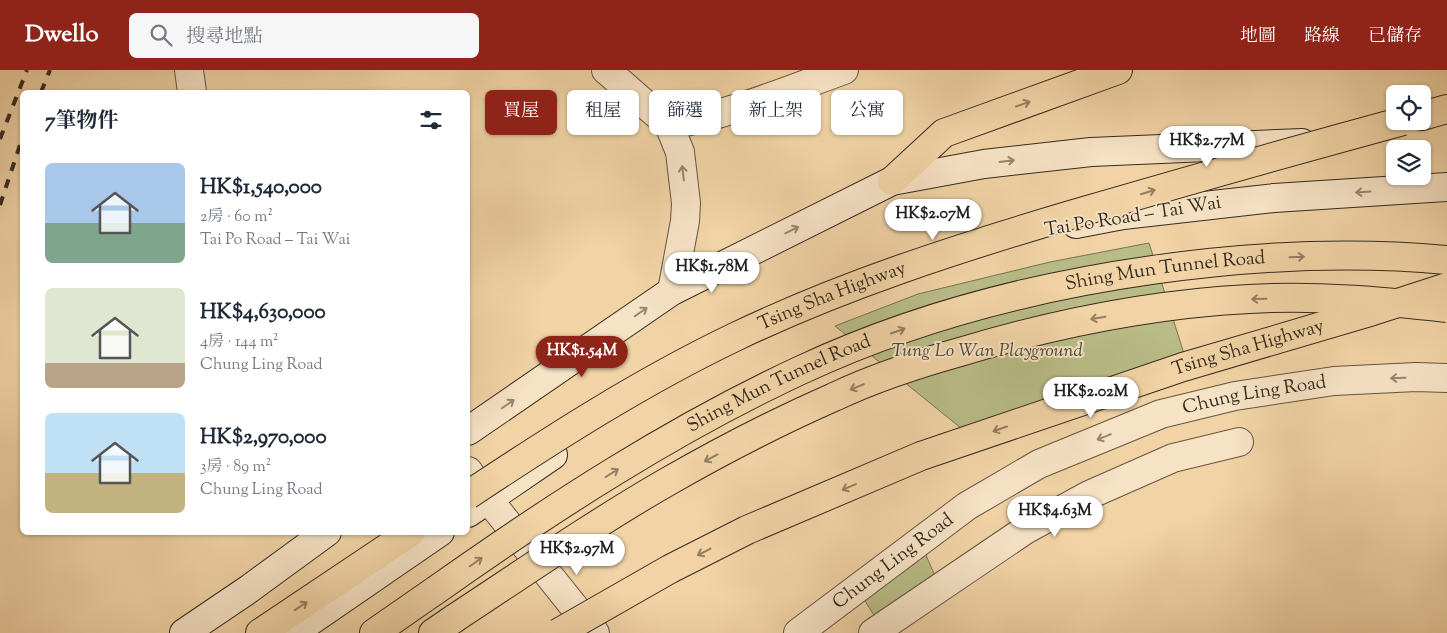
<!DOCTYPE html>
<html lang="zh-TW">
<meta charset="utf-8">
<style>
:root{--surface:#fff;--page:#f6f6f7;--text:#1f2937;--muted:#747a83;--accent:#8f2418}
body{margin:0;font-family:"Sorts Mill Goudy","Noto Serif TC",serif;background:var(--page);color:var(--text);height:100vh;display:flex;flex-direction:column;font-size:19px;white-space:nowrap}
*{box-sizing:border-box;margin:0}
p{font-size:16px;color:var(--muted)}
.icon{flex:none;width:28px;height:28px;fill:none;stroke:currentColor;stroke-width:2;stroke-linecap:round;stroke-linejoin:round}
.map{position:relative;flex:1;overflow:hidden}
.panel{position:absolute;left:20px;top:20px;width:450px;height:445px;display:flex;flex-direction:column;background:var(--surface);border-radius:8px;box-shadow:0 1px 4px #0004}
.panel>*{flex:none}
.top-card{position:absolute;left:485px;top:20px;width:475px;height:45px;display:flex;gap:10px}
.buttons{position:absolute;left:1386px;top:15px;display:grid;gap:10px}
.buttons a{display:grid;place-items:center;width:45px;height:45px;border-radius:8px;background:var(--surface);box-shadow:0 1px 4px #0004;font-size:25px}
.price{position:absolute;translate:-50% -42px;padding:0 11px;border-radius:18px;background:#fff;color:#222;font-size:16px;line-height:32px;filter:drop-shadow(0 1px 2px #0008)}
.price::after{content:'';position:absolute;left:50%;top:30px;width:15px;height:11px;margin-left:-8px;background:inherit;clip-path:polygon(0 0,100% 0,50% 100%)}
.price.on{background:var(--accent);color:#fff}
ul{padding:0;list-style:none}
li{display:flex;align-items:center;gap:15px;height:125px;padding:0 25px}
li span{display:grid;place-items:center;flex:none;width:140px;height:100px;border-radius:8px;color:#555}
li>.icon{margin-inline-start:auto}
span .icon{width:60px;height:60px;fill:#fffc;stroke-width:1}
li b{font-size:21px}
h2{display:flex;justify-content:space-between;align-items:center;height:60px;padding:0 25px;font-size:21px}
.pill{padding:0 18px;border-radius:8px;background:var(--surface);box-shadow:0 1px 4px #0004;font-size:18px;line-height:45px}
.pill.on{background:var(--accent);color:#fff}
header{display:flex;align-items:center;gap:30px;box-sizing:border-box;height:70px;padding:0 25px;background:var(--accent);color:#fff}
header strong{font-size:24px}
nav{display:flex;gap:28px;margin-inline-start:auto;font-size:18px}
.search{width:350px;height:45px;background:var(--page);display:flex;align-items:center;gap:12px;box-sizing:border-box;padding:0 18px;border-radius:8px;color:var(--muted);font-size:19px}
.map>svg:first-child{display:block}
.green{fill:#b9bc87;stroke:#767453}
.lines{fill:none;stroke-linecap:round;stroke-linejoin:round}
.minor-casing{stroke:#635541;stroke-width:30}
.tertiary-casing{stroke:#635541;stroke-width:30}
.secondary-casing{stroke:#342b1f;stroke-width:30}
.trunk-casing{stroke:#342b1f;stroke-width:30}
.minor{stroke:#f6e2c5;stroke-width:28}
.tertiary{stroke:#f6e2c5;stroke-width:28}
.secondary{stroke:#f6e2c5;stroke-width:28}
.trunk{stroke:#f1d3a6;stroke-width:28}
.rail{stroke:#342b1f;stroke-width:4;stroke-dasharray:9 9;stroke-linecap:butt}
.trunk-bridge-casing{stroke:#342b1f;stroke-width:30;stroke-linecap:butt}
.trunk-bridge{stroke:#f1d3a6;stroke-width:28}
.oneway{stroke:#927f62}
.oneway2{stroke:#958672}
.labels{text-anchor:middle;dominant-baseline:central;stroke-width:4;stroke-linejoin:round;paint-order:stroke}
.street-label{font-size:19px;fill:#342b1f;stroke:#f6e2c5}
.park-label{font-size:19px;font-style:italic;fill:#4f4834;stroke:#f6e2c5}
</style>
<header>
<strong>Dwello</strong>
<div class="search"><svg class="icon" aria-label="search" viewBox="0 0 24 24"><circle cx="10" cy="10" r="6"/><path d="M15 15l6 6"/></svg>搜尋地點</div>
<nav><a>地圖</a><a>路線</a><a>已儲存</a></nav>
</header>
<div class="map">
<svg width="1447" height="563" viewBox="0 0 1447 563">
<rect width="100%" height="100%" fill="#f1d3a6"/>
<filter id="stains"><feTurbulence type="fractalNoise" baseFrequency=".004" numOctaves="4"/><feColorMatrix values="0 0 0 0 .2 0 0 0 0 .09 0 0 0 0 .02 0 0 0 .5 -.17"/></filter>
<radialGradient id="worn" r=".72"><stop offset=".6" stop-color="#630" stop-opacity="0"/><stop offset="1" stop-color="#630" stop-opacity=".3"/></radialGradient>
<g class="green">
<polygon points="1149,173 1186,290 967,363 835,256 918,224 1050,192"/>
<polygon points="925,483 939,515 879,553 861,525"/>
</g>
<g class="lines">
<g class="minor-casing">
<g id="minor">
<path d="M669,55C729,45 786,21 844,0"/>
<polyline points="488,429 595,563"/>
<path id="s1" d="M798,563L967,436L1039,394L1161,344L1235,326L1334,311L1416,307L1447,308"/>
<polyline points="873,563 1025,460 1089,425 1173,388 1239,372"/>
</g>
</g>
<g class="tertiary-casing">
<g id="tertiary">
<polyline points="189,0 192,22"/>
<polyline points="606,0 669,55 680,82 686,133 685,151 672,221"/>
<polyline points="468,401 488,429"/>
</g>
</g>
<g class="secondary-casing">
<g id="secondary">
<polyline points="1076,154 1123,145 1274,128 1447,117"/>
<polyline points="468,361 672,221 892,111 984,94 1091,82 1302,73"/>
<polyline points="468,443 553,385"/>
<polyline points="184,563 249,519 327,462"/>
<polyline points="293,563 440,462"/>
</g>
</g>
<g class="trunk-casing">
<g id="trunk">
<polyline points="1422,46 1447,39"/>
<polyline points="892,111 944,63 1118,0"/>
<polyline points="260,563 411,462"/>
<polyline points="374,563 436,520"/>
<polyline points="433,563 455,548"/>
</g>
</g>
<use href="#minor" class="minor"/>
<use href="#tertiary" class="tertiary"/>
<use href="#secondary" class="secondary"/>
<use href="#trunk" class="trunk"/>
<g class="rail">
<polyline points="41,22 50,0"/>
<polyline points="0,69 27,0"/>
<polyline points="0,135 22,69"/>
</g>
<g class="trunk-bridge-casing">
<g id="trunk-bridge">
<path id="s2" d="M468,425C554,368 641,312 735,267C843,215 959,178 1074,144C1183,112 1293,81 1403,51"/>
<path id="s3" d="M436,520C552,438 672,360 801,300C912,248 1032,217 1152,200C1250,186 1349,181 1447,190"/>
<path d="M455,548C525,502 594,454 667,412C721,381 777,352 834,327C874,308 917,294 960,282C1053,254 1152,234 1249,229C1315,225 1382,231 1447,238"/>
<path id="s4" d="M558,563L670,499L747,460L921,386L1183,297L1373,241L1447,217"/>
</g>
</g>
<use href="#trunk-bridge" class="trunk-bridge"/>
</g>
<defs><path id="oneway-shaft" d="M-6 0H5M1.5-3L5.5 0L1.5 3" fill="none" stroke-width="1.6" stroke-linecap="round" stroke-linejoin="round" transform="scale(1.25)"/></defs>
<g class="oneway">
<use href="#oneway-shaft" transform="translate(1023 34) rotate(-20)"/>
<use href="#oneway-shaft" transform="translate(1148 122) rotate(-17)"/>
<use href="#oneway-shaft" transform="translate(1297 187) rotate(-2)"/>
<use href="#oneway-shaft" transform="translate(1259 229) rotate(179)"/>
<use href="#oneway-shaft" transform="translate(1098 248) rotate(170)"/>
<use href="#oneway-shaft" transform="translate(898 261) rotate(-19)"/>
<use href="#oneway-shaft" transform="translate(857 317) rotate(158)"/>
<use href="#oneway-shaft" transform="translate(1000 359) rotate(161)"/>
<use href="#oneway-shaft" transform="translate(711 388) rotate(152)"/>
<use href="#oneway-shaft" transform="translate(612 403) rotate(-32)"/>
<use href="#oneway-shaft" transform="translate(849 417) rotate(157)"/>
<use href="#oneway-shaft" transform="translate(704 482) rotate(153)"/>
<use href="#oneway-shaft" transform="translate(476 492) rotate(-35)"/>
<use href="#oneway-shaft" transform="translate(301 536) rotate(-34)"/>
</g>
<g class="oneway2">
<use href="#oneway-shaft" transform="translate(1007 91) rotate(-7)"/>
<use href="#oneway-shaft" transform="translate(683 103) rotate(-97)"/>
<use href="#oneway-shaft" transform="translate(1363 122) rotate(176)"/>
<use href="#oneway-shaft" transform="translate(792 160) rotate(-26)"/>
<use href="#oneway-shaft" transform="translate(641 242) rotate(-35)"/>
<use href="#oneway-shaft" transform="translate(1398 308) rotate(178)"/>
<use href="#oneway-shaft" transform="translate(508 334) rotate(-35)"/>
<use href="#oneway-shaft" transform="translate(1104 367) rotate(158)"/>
</g>
<g class="labels">
<g class="street-label">
<text transform="translate(1133 147) rotate(-9)">Tai Po Road – Tai Wai</text>
<text stroke="none"><textPath href="#s3" startOffset="806">Shing Mun Tunnel Road</textPath></text>
<text stroke="none"><textPath href="#s2" startOffset="416">Tsing Sha Highway</textPath></text>
<text stroke="none"><textPath href="#s4" startOffset="749">Tsing Sha Highway</textPath></text>
<text stroke="none"><textPath href="#s3" startOffset="401">Shing Mun Tunnel Road</textPath></text>
<text stroke="none"><textPath href="#s1" startOffset="522">Chung Ling Road</textPath></text>
<text stroke="none"><textPath href="#s1" startOffset="119">Chung Ling Road</textPath></text>
</g>
<g class="park-label">
<text x="987" y="281">Tung Lo Wan Playground</text>
</g>
</g>
<rect width="100%" height="100%" filter="url(#stains)"/>
<rect width="100%" height="100%" fill="url(#worn)"/>
</svg>
<div class="buttons">
<a><svg class="icon" aria-label="locate" viewBox="0 0 24 24"><circle cx="12" cy="12" r="6"/><path d="M12 2v4M12 18v4M2 12h4M18 12h4"/></svg></a>
<a><svg class="icon" aria-label="layers" viewBox="0 0 24 24"><path d="M12 4l9 5-9 5-9-5zM3 14l9 5 9-5"/></svg></a>
</div>
<b class="price" style="left:1207px;top:98px">HK$2.77M</b>
<b class="price" style="left:933px;top:171px">HK$2.07M</b>
<b class="price" style="left:712px;top:224px">HK$1.78M</b>
<b class="price on" style="left:582px;top:308px">HK$1.54M</b>
<b class="price" style="left:1091px;top:349px">HK$2.02M</b>
<b class="price" style="left:1055px;top:468px">HK$4.63M</b>
<b class="price" style="left:577px;top:506px">HK$2.97M</b>
<div class="top-card">
<a class="pill on">買屋</a>
<a class="pill">租屋</a>
<a class="pill">篩選</a>
<a class="pill">新上架</a>
<a class="pill">公寓</a>
</div>
<section class="panel">
<h2>7筆物件<svg class="icon" aria-label="filters" viewBox="0 0 24 24"><path d="M4 7h16M4 17h16"/><circle cx="9" cy="7" r="2"/><circle cx="15" cy="17" r="2"/></svg></h2>
<ul>
<li><span style="background:linear-gradient(#a9c7e8 60%,#7fa58c 0)"><svg class="icon" aria-label="home" viewBox="0 0 24 24"><path d="M3 11l9-7 9 7M6 9v11h12V9"/></svg></span><div><b>HK$1,540,000</b><p>2房 · 60 m²</p><p>Tai Po Road – Tai Wai</p></div></li>
<li><span style="background:linear-gradient(#dfe7d0 75%,#b9a48a 0)"><svg class="icon" aria-label="home" viewBox="0 0 24 24"><path d="M3 11l9-7 9 7M6 9v11h12V9"/></svg></span><div><b>HK$4,630,000</b><p>4房 · 144 m²</p><p>Chung Ling Road</p></div></li>
<li><span style="background:linear-gradient(#bfe0f5 60%,#c2b280 0)"><svg class="icon" aria-label="home" viewBox="0 0 24 24"><path d="M3 11l9-7 9 7M6 9v11h12V9"/></svg></span><div><b>HK$2,970,000</b><p>3房 · 89 m²</p><p>Chung Ling Road</p></div></li>
</ul>
</section>
</div>
